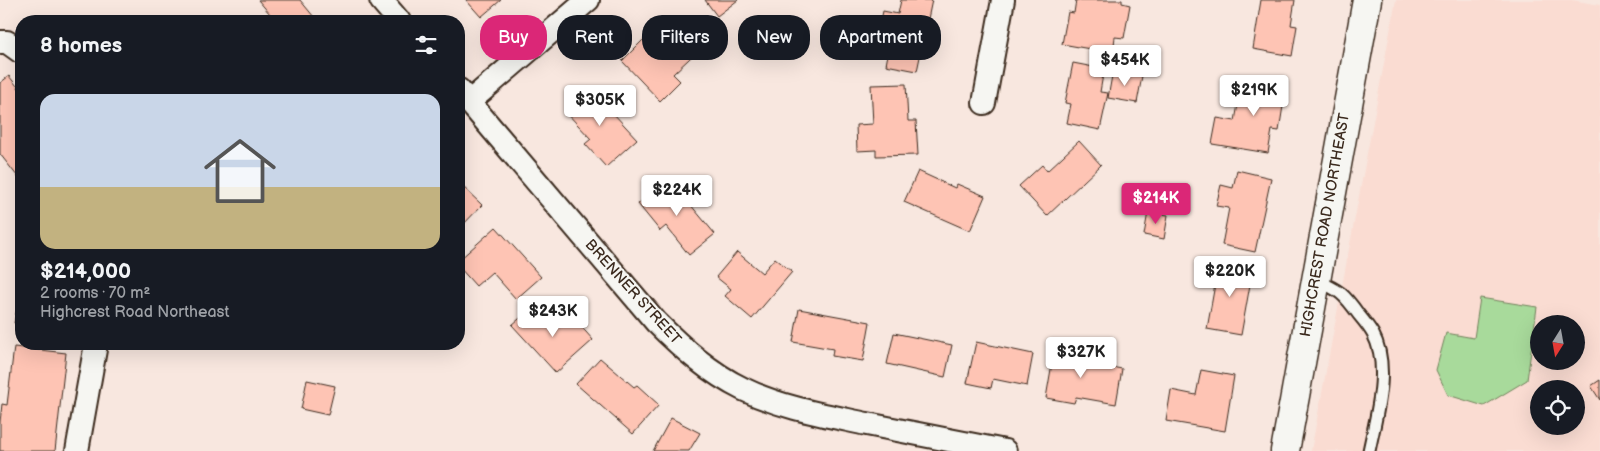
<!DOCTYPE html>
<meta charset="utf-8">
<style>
:root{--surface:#171b24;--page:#242831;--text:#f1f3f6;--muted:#9ea1a6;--accent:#db2777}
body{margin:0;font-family:"Balsamiq Sans",sans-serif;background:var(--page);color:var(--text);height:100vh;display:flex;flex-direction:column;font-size:19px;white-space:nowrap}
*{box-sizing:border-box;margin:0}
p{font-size:16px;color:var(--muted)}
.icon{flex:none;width:28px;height:28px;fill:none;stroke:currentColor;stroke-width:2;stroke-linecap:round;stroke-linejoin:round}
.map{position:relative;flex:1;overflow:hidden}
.drawer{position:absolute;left:15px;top:15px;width:450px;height:335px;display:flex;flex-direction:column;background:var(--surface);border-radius:20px;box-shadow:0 5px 20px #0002}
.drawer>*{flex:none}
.top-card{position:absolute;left:480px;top:15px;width:475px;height:45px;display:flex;gap:10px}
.needle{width:32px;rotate:191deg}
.controls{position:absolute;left:1530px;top:315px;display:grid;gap:10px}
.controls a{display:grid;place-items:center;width:55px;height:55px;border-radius:50%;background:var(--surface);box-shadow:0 5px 20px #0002;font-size:25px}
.price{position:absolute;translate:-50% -42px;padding:0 11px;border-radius:5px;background:#fff;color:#222;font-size:16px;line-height:32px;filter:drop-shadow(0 1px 2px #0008)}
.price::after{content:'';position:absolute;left:50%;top:30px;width:15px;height:11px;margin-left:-8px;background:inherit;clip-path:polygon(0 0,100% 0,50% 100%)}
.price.current{background:var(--accent);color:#fff}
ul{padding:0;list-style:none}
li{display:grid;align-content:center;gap:10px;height:265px;padding:0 25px}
li span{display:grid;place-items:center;height:155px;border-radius:15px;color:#555}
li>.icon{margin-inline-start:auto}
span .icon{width:90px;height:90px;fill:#fffc;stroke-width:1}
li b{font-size:21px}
h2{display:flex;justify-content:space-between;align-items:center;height:60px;padding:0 25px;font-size:21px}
.tag{padding:0 18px;border-radius:20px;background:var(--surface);box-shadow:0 5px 20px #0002;font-size:18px;line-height:45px}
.tag.current{background:var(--accent);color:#fff}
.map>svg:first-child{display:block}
.built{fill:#fadcd2;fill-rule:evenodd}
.green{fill:#a8da9b;stroke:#72825c}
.building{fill:#fec4b4;stroke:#3b2a1e}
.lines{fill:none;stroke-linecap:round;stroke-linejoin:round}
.service-casing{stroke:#3b2a1e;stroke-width:15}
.minor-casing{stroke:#3b2a1e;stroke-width:26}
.tertiary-casing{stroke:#3b2a1e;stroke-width:31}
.service{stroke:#f6f6f2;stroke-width:11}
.minor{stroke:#f6f6f2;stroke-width:22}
.tertiary{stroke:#f6f6f2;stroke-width:28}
.labels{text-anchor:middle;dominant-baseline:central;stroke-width:4;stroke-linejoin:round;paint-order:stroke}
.street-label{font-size:15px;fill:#3b2a1e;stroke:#f6f6f2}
</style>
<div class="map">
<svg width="1600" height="451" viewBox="0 0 1600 451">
<rect width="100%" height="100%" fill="#f8e7df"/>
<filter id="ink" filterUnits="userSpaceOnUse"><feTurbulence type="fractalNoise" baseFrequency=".02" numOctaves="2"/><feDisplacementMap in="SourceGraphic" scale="10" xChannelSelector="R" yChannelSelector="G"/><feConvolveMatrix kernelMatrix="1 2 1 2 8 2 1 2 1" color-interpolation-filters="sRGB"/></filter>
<g filter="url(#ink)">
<path class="built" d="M1396,0H1572L1600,5V451H1311ZM1539,324H1576V361H1539ZM1539,389H1576V426H1539Z"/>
<polygon class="green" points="1480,298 1537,307 1527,380 1484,406 1448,395 1436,370 1446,333 1474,338"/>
<g class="building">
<polygon points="258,0 300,0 314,17 309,21 276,21"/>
<polygon points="466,0 501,0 481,17"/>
<polygon points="705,0 738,0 717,16"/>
<polygon points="901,0 932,0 917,71 886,65 891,38 878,35 883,11 898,14"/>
<polygon points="1076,0 1122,0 1122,3 1130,5 1124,38 1115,37 1113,53 1062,44 1068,12 1074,13"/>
<polygon points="1261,0 1295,0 1291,25 1297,26 1292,56 1253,49"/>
<polygon points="683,18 706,43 673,74 680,81 660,101 622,61 645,38 653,46"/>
<polygon points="1073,63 1104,69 1100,92 1108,93 1100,130 1067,123 1071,104 1065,103"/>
<polygon points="1113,70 1142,76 1137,103 1108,98"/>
<polygon points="1251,75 1287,81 1279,131 1272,130 1268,153 1212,144 1217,118 1235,121 1240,93 1248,94"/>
<polygon points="9,76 21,91 21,181 0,154 0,83"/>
<polygon points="906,84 908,121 916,121 918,155 876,156 876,150 857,151 856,125 873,124 871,85"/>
<polygon points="589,87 637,139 606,167 585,144 591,139 564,110"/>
<polygon points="1079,141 1101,165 1047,216 1019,186 1042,165 1047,171"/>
<polygon points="1237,170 1271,178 1255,252 1222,245 1229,208 1216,206 1221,185 1233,188"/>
<polygon points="918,171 955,188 957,184 985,196 970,231 904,202"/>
<polygon points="669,179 715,234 689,255 666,226 660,231 638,204"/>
<polygon points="459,183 482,205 460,228 459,227"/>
<polygon points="1148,212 1168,215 1164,239 1144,235"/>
<polygon points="496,227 541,277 516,299 492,272 476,286 459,267 459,260"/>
<polygon points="737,252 762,273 775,258 792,272 752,319 725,296 731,289 716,277"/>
<polygon points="1219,262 1253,268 1241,335 1207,329"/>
<polygon points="21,289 21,324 14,323"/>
<polygon points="533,307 554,330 571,315 593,340 556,373 512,325"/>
<polygon points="799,309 870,322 863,361 832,356 833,349 793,342"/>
<polygon points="894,333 952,345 945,377 887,364"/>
<polygon points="976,342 1033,354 1027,386 993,379 991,388 967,383"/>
<polygon points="1055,346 1080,350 1078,361 1122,369 1116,404 1076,397 1074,403 1046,398"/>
<polygon points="14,347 66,353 55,451 0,451 0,422 2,404 7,405"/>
<polygon points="600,358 634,387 637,385 659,405 633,434 576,384"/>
<polygon points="1201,370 1234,376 1225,431 1166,421 1171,390 1196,395"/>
<polygon points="307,380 335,386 328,415 301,409"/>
<polygon points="1600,380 1600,400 1591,386"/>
<polygon points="671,418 700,433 689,451 653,451"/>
</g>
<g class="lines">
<g class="service-casing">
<path id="service" d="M1315,280C1340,290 1344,294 1359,315C1364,321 1369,327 1373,334C1391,367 1376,416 1369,451"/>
</g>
<g class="minor-casing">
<g id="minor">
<polyline points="381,0 399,21"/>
<polyline points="0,42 7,42 21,52"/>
<path d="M459,90L656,322C682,348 710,373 743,389C782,408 825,415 867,424C913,433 959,442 1005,451"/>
<polyline points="469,102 588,0"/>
<polyline points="984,103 1003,0"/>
<polyline points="77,451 96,344"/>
</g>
</g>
<g class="tertiary-casing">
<polyline id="tertiary" points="1285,451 1367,0"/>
</g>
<use href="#service" class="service"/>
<use href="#minor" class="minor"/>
<use href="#tertiary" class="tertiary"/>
</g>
</g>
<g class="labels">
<g class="street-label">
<text transform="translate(1325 225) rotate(-80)">HIGHCREST ROAD NORTHEAST</text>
<text transform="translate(633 292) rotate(48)">BRENNER STREET</text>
</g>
</g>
</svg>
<div class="controls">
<a><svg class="needle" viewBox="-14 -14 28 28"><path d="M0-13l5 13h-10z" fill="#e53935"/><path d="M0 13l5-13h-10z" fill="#9ea1a6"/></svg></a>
<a><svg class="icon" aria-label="locate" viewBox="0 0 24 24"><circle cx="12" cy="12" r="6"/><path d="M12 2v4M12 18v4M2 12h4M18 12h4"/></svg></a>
</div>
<b class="price" style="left:1125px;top:87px">$454K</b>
<b class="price" style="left:1254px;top:117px">$219K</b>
<b class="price" style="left:600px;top:127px">$305K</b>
<b class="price" style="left:677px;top:217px">$224K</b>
<b class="price current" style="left:1156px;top:225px">$214K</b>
<b class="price" style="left:1230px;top:298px">$220K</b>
<b class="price" style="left:553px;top:338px">$243K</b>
<b class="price" style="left:1081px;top:379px">$327K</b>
<div class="top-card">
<a class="tag current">Buy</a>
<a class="tag">Rent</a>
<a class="tag">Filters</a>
<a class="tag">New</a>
<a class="tag">Apartment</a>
</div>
<section class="drawer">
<h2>8 homes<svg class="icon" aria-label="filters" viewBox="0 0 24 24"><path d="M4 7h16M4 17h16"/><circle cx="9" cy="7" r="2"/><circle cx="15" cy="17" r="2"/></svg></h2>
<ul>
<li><span style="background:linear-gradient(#c9d6e8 60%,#c2b280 0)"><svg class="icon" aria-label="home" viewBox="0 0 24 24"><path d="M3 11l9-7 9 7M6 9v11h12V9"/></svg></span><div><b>$214,000</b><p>2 rooms · 70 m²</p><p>Highcrest Road Northeast</p></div></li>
</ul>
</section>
</div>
